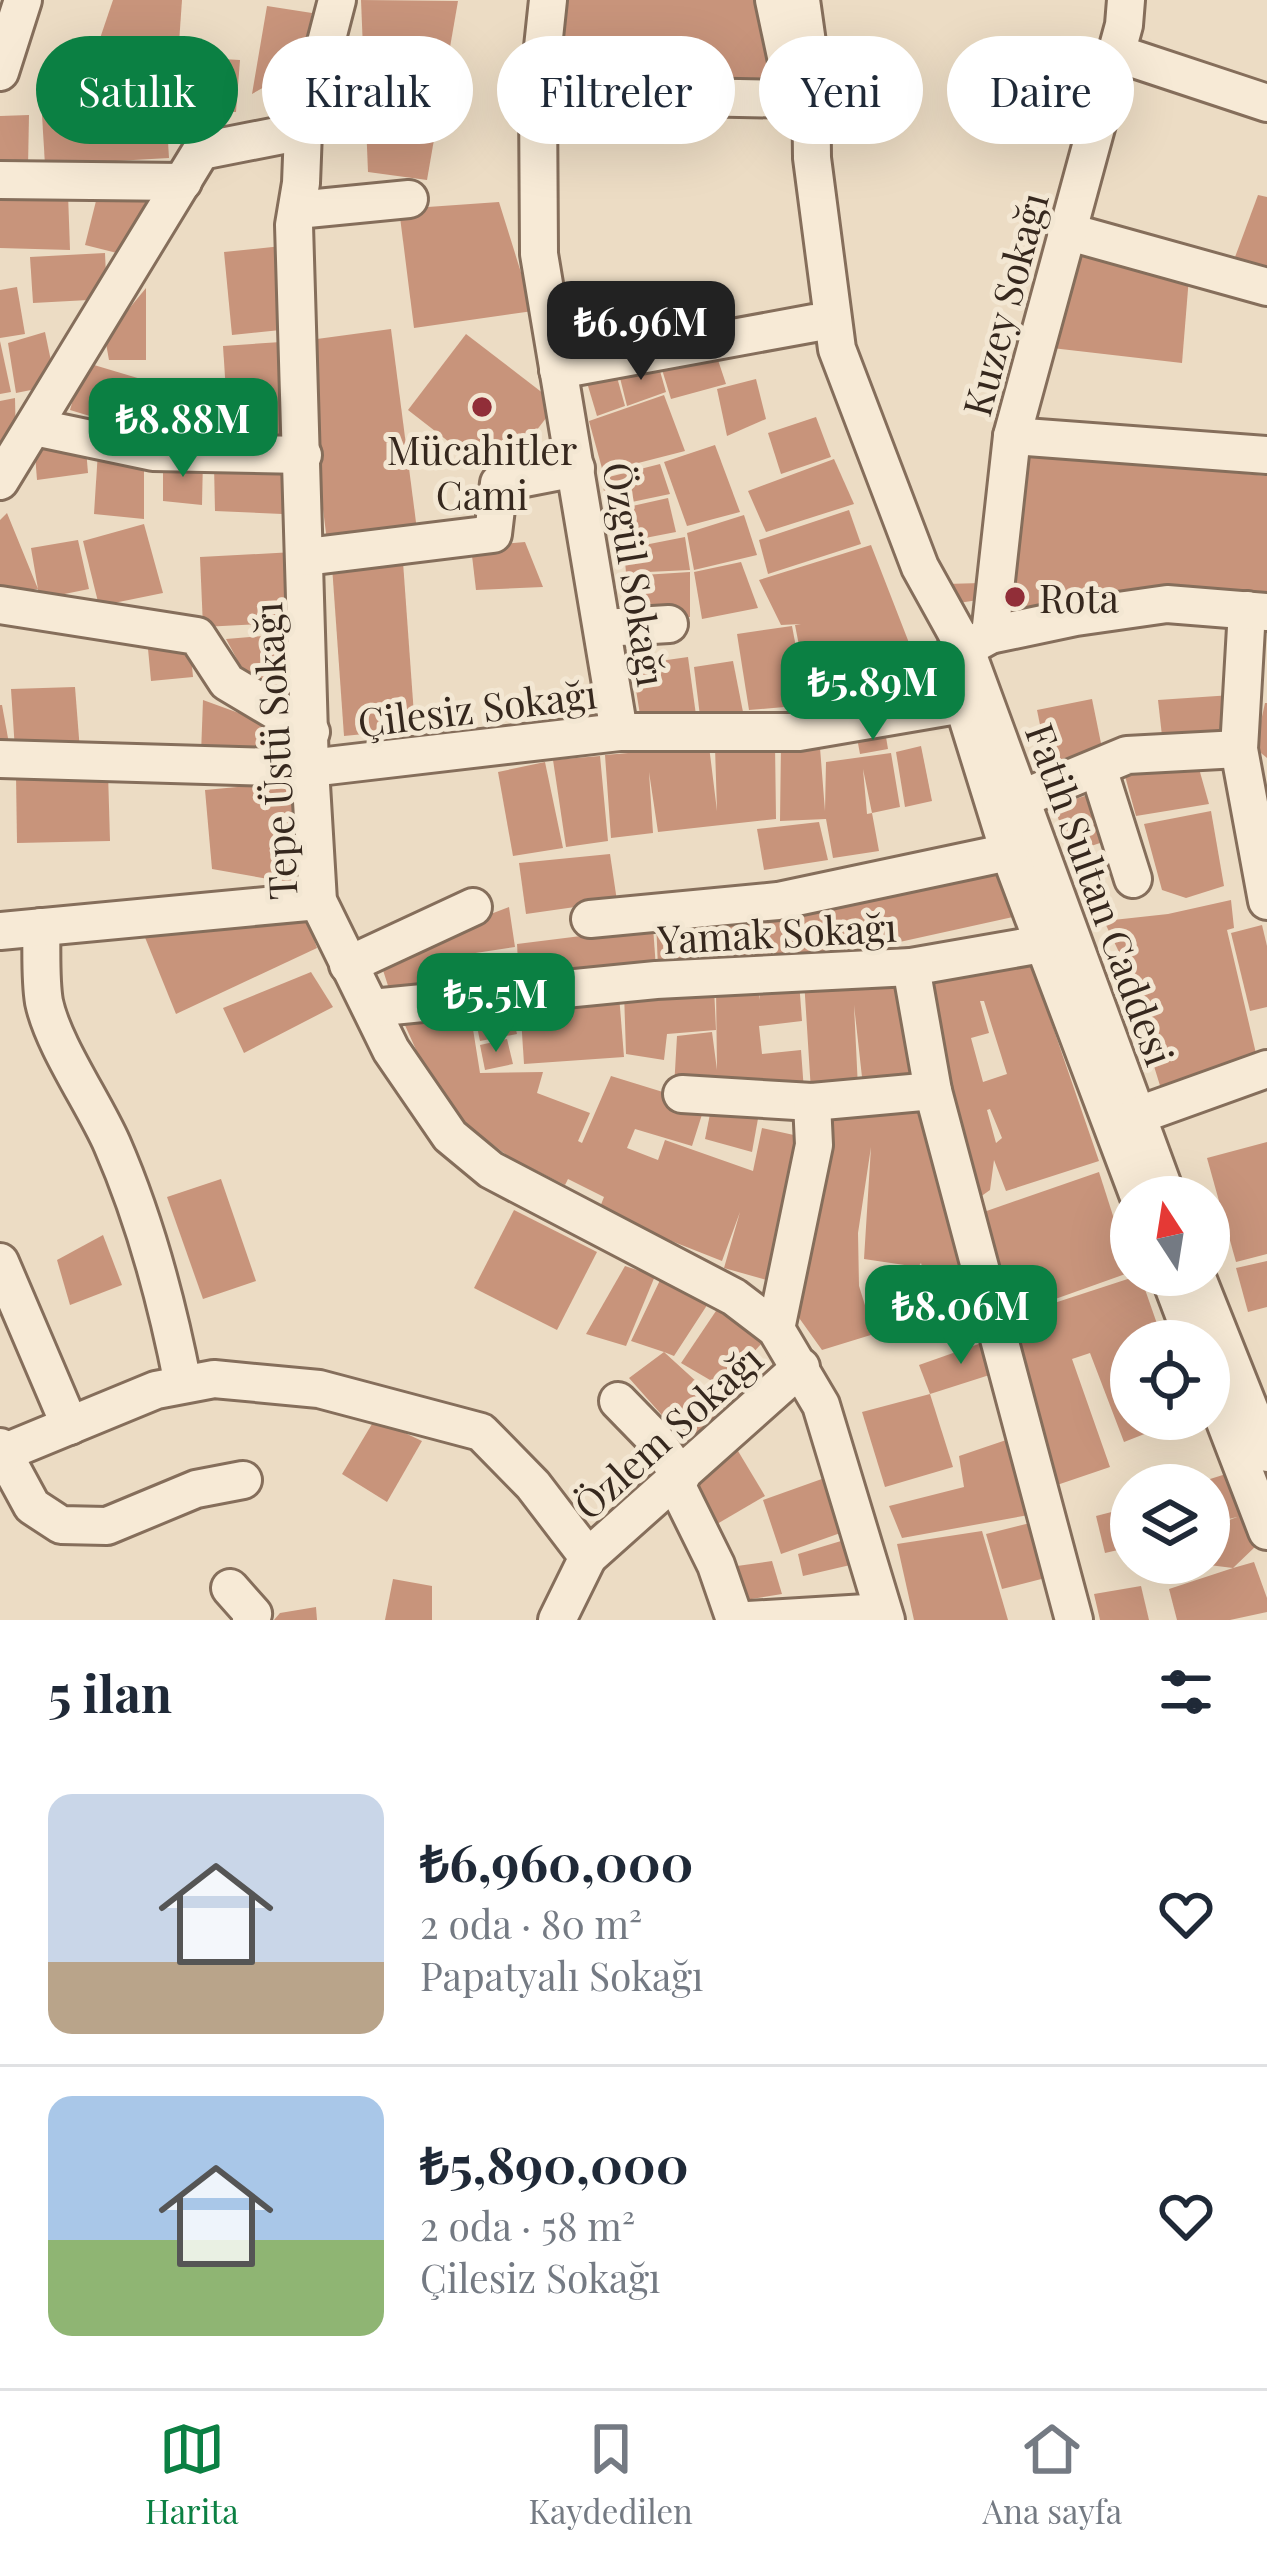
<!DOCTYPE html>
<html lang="tr">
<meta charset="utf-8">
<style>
:root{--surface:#fff;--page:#f6f6f7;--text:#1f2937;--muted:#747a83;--line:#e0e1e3;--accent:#0b8043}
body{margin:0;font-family:"Playfair Display",serif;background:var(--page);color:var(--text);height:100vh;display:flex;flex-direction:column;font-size:45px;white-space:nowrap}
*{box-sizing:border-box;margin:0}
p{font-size:39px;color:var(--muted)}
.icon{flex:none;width:66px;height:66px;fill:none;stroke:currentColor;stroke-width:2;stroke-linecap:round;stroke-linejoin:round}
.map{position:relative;height:1620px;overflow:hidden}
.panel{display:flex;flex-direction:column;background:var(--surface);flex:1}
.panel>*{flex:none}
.top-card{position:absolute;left:36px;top:36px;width:1197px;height:108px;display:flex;gap:24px}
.needle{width:78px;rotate:348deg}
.tools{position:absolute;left:1110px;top:1176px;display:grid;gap:24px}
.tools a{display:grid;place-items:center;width:120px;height:120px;border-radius:50%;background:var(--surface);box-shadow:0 12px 48px #0002;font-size:60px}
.price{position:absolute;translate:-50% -102px;padding:0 27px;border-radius:24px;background:var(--accent);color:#fff;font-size:39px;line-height:78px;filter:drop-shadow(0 3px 6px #0008)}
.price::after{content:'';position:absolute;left:50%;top:72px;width:36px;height:27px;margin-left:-18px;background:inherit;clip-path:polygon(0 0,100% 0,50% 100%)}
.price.selected{background:#222;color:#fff}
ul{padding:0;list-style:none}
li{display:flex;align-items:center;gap:36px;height:300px;padding:0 48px}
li+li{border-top:3px solid var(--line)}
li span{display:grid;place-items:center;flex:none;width:336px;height:240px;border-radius:24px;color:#555}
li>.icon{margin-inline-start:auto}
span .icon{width:144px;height:144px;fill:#fffc;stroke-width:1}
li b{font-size:51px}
h2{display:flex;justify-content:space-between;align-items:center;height:144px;padding:0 48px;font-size:51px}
.tag{padding:0 42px;border-radius:54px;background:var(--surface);box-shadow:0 12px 48px #0002;font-size:42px;line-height:108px}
.tag.selected{background:var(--accent);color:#fff}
.menu{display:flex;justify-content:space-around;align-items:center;height:168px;border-top:3px solid var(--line);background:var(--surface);font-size:33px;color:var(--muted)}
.menu a{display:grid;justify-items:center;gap:6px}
.menu .selected{color:var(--accent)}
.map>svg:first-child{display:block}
.building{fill:#c8947b;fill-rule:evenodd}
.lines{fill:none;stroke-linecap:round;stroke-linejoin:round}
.street-casing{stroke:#856e5b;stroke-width:42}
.street{stroke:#f7ead6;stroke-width:36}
.poi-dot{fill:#912e38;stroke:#f3e7d3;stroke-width:4.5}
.labels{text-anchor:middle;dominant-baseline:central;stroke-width:10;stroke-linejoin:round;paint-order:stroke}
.street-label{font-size:39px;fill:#36281e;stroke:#f3e7d3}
.poi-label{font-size:39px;fill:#36281e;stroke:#f3e7d3}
</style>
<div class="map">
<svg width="1267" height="1620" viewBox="0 0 1267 1620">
<rect width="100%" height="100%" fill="#ecdcc4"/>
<g class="building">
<polygon points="113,0 182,0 179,43 93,59"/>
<polygon points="361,0 458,1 427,180 368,172"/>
<polygon points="554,0 766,0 793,85 540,79"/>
<polygon points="267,6 312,13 295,114 275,81 252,94"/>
<polygon points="185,57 240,60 236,112 186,112"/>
<polygon points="166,108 169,158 45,165 42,115"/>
<polygon points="29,115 28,167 0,165 0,116"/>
<polygon points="99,189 147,201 133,257 85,245"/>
<polygon points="68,194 70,250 0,248 0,195"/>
<polygon points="1258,195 1267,197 1267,284 1228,276"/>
<polygon points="499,202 533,311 414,328 399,209"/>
<polygon points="282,246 290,329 232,335 224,252"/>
<polygon points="105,253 107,299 33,303 30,257"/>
<polygon points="1074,255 1189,277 1182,363 1052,348"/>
<polygon points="17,287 25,334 0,338 0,290"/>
<polygon points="146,288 146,360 109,360 105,338"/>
<polygon points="391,329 417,530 327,541 302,341"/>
<polygon points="45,332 56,385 16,393 8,343"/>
<polygon points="466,334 557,404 498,480 408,410"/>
<polygon points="0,341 11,392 0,394"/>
<polygon points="281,342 287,434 229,438 223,346"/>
<polygon points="715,351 726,384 671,399 660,363"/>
<polygon points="84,362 161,385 146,433 70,410"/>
<polygon points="658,364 666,392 627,406 618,370"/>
<polygon points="615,370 625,406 597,416 585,376"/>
<polygon points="756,379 766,419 727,436 717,389"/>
<polygon points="664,395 685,451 603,472 589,421"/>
<polygon points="15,398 16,445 0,455 0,401"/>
<polygon points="816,417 831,457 781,474 768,433"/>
<polygon points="85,437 88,473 37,480 34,441"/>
<polygon points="715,445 740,512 687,526 664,462"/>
<polygon points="98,451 144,455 144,519 94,514"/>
<polygon points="1023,453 1267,476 1267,597 1071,597 999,620"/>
<polygon points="163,458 203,458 202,505 163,501"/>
<polygon points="834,459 854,504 766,532 748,491"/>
<polygon points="297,462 305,515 215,511 214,465"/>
<polygon points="660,464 670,494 608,507 601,479"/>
<polygon points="668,498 676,532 619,543 610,511"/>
<polygon points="849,510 861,544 768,574 759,540"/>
<polygon points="7,513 38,589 31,548 78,540 89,589 40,599 38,589 0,590 0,520"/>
<polygon points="744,515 757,555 694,570 687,533"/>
<polygon points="144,524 163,593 99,606 83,541"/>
<polygon points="685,537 690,570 626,573 624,549"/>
<polygon points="525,542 543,587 476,590 471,547"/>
<polygon points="871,545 911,648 885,656 884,653 803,666 795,625 801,624 781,625 759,580"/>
<polygon points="294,552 297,622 203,627 200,557"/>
<polygon points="403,562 415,729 344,736 332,566"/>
<polygon points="741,562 758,608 702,619 694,572"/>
<polygon points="690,572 690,617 631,624 627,576"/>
<polygon points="981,583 978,600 952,604 946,584"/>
<polygon points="792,626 807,705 749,710 737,634"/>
<polygon points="298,633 303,692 257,696 226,639"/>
<polygon points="190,645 193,677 151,681 148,649"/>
<polygon points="917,652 930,692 891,700 883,659"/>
<polygon points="880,656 887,704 864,707 854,661"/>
<polygon points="688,657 696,715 641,721 632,665"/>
<polygon points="850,660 860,704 811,710 804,668"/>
<polygon points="733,661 743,712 700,716 694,667"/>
<polygon points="75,687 80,751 15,750 11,689"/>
<polygon points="1232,695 1237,735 1163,745 1158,700"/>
<polygon points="1092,699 1104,758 1049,769 1037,710"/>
<polygon points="203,700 288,731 288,756 201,754"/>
<polygon points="1265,703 1267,703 1267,758 1255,748"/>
<polygon points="0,705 2,705 10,749 0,748"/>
<polygon points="885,731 888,749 860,754 857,738"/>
<polygon points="819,735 825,811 826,762 891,753 900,807 872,813 863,769 867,814 872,813 879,851 833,858 826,819 780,821 781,745"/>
<polygon points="775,743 776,819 658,832 649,772 653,833 611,838 605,755 709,746 717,811 715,747"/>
<polygon points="921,746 932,801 905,807 896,752"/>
<polygon points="600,756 608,841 566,847 553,760"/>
<polygon points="545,762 563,848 513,856 498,772"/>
<polygon points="1198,765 1209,804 1136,816 1125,776"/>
<polygon points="108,772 110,841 17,843 16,775"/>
<polygon points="293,782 302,885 212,869 205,790"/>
<polygon points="1100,791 1115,838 1070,853 1054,806"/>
<polygon points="1211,811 1224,886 1186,898 1162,890 1144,824"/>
<polygon points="819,822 828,860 764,870 757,829"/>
<polygon points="610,854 617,901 526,914 519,863"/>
<polygon points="1000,857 1013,917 895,943 893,938 798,956 658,968 656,920"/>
<polygon points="1231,900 1234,928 1227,930 1258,1062 1162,1092 1118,950 1104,921 1168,914"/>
<polygon points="509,907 515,947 469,954 476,983 390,992 382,967 462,925"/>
<polygon points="305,913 317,948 176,1014 142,930"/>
<polygon points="1262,925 1267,946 1267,1007 1250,1011 1231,933"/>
<polygon points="653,927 656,968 519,979 517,944"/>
<path d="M1027,952L1099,1161L1006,1191L994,1160L990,1190L973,1202L919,977ZM980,1001H984L1007,1074L983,1082L971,1038L989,1033ZM990,1109L1002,1138L996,1143L987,1110Z"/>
<polygon points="897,970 913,1087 864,1095 854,1005 858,1088 811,1091 804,980"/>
<polygon points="311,972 333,1007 244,1053 223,1008"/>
<polygon points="799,981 802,1021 759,1026 762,1054 801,1050 804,1091 674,1088 677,1036 712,1032 717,1070 716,987 758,984 760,1000 760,984"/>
<polygon points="714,987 716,1030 667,1034 664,1060 626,1054 624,992"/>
<polygon points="619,995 624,1057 524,1064 520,1002"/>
<polygon points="469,1004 480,1073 543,1072 537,1093 590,1113 578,1141 582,1143 611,1076 705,1105 692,1146 635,1129 627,1148 658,1160 665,1140 753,1171 762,1128 812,1139 774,1282 724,1268 740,1212 722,1261 598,1212 604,1197 568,1179 565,1185 509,1157 456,1116 427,1074 399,1012"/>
<polygon points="510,1005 517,1034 480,1041 474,1012"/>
<polygon points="507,1039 513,1064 485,1070 480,1045"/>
<polygon points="713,1099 761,1102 752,1152 705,1139"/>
<polygon points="925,1099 971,1279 929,1289 921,1263 918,1267 864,1259 871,1147 858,1233 859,1286 874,1334 822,1350 787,1301 827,1104"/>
<polygon points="1267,1142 1267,1254 1236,1262 1207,1158"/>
<polygon points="1099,1172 1131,1272 1013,1314 978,1214"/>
<polygon points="221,1179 256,1281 203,1299 167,1197"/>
<polygon points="514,1210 597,1252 557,1330 474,1288"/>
<polygon points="103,1235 122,1285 70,1305 57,1260"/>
<polygon points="1267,1261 1267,1307 1248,1312 1236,1268"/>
<polygon points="625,1266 655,1276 626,1346 586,1334"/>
<polygon points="1140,1275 1163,1341 1131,1341 1131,1419 1183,1419 1124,1442 1090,1353 1072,1359 1110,1467 1057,1485 1002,1320"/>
<polygon points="662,1276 713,1296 674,1356 664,1352 732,1414 692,1449 629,1378 664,1352 631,1341"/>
<polygon points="720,1305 770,1334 722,1387 681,1363"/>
<polygon points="990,1340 1002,1371 930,1394 919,1365"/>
<polygon points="930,1394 953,1467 885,1487 862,1412"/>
<polygon points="375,1419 422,1441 387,1502 342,1474"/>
<polygon points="1018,1436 1040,1513 902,1538 889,1506 964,1487 959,1456"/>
<polygon points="732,1441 765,1496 717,1524 687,1477"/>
<polygon points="1226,1474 1257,1545 1233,1568 1254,1562 1267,1598 1267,1612 1230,1620 1177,1620 1169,1589 1233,1568 1209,1565 1209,1528 1237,1517 1209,1524 1209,1485 1194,1484"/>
<polygon points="833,1475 849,1530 781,1554 763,1500"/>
<polygon points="1131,1507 1131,1547 1105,1553 1096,1516"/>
<polygon points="1042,1520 1057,1575 1002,1589 986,1534"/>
<polygon points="982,1531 1008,1620 914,1620 897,1544"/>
<polygon points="851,1538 859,1563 803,1576 798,1554"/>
<polygon points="772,1561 782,1594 745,1600 737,1566"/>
<polygon points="1152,1563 1188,1563 1191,1574 1153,1572"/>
<polygon points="393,1579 432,1586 432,1620 385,1620"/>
<polygon points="1141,1586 1149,1620 1100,1620 1094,1594"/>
<polygon points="316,1607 317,1620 274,1620 280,1613"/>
</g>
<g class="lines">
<g class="street-casing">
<g id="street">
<polyline points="337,0 303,131 301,183 294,225 310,768 318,901 391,1050 450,1136 491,1170 734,1297 776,1329 821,1405 886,1620"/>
<polyline points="548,0 538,94 539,254 619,732"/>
<polyline points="774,0 787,61"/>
<polyline points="801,0 811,71 812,158 837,349 920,567 966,650 1167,1197"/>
<polyline points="1116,53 1267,103"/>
<polyline points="0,72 23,0"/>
<polyline points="538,94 796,99"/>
<polyline points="0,180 183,182"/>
<polyline points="297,210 409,199"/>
<polyline points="1066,231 1267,287"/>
<polyline points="558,370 814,323"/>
<polyline points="34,427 153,452 303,455"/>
<polyline points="1012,436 1267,455"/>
<polyline points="0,481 201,151 303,131"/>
<polyline points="306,557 493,534 499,483 576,468"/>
<polyline points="0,605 197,636 227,682 311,732"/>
<polyline points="1247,610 1239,749 1267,901"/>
<polyline points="603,628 669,624"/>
<polyline points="990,635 1012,436 1124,25 1126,0"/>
<polyline points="943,661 990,635 1076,617 1167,604 1267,612"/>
<polyline points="968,720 1009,852 1139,1197"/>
<polyline points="0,759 310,768 619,732 799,732 963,704"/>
<polyline points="1098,768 1133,879"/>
<polyline points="1000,802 1023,798 1127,755 1239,749"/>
<polyline points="590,919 778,901 1009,852"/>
<path d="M41,927C42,951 40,978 44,1002C53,1045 94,1103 112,1144C146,1222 167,1302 183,1384"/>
<polyline points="0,931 318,901"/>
<polyline points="348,965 473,907"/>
<polyline points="911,967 933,1091 1074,1620"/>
<polyline points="372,1008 656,980 911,967 1042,944"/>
<polyline points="682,1094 812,1102 933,1091"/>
<polyline points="1136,1116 1267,1069"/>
<polyline points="0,1262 70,1426"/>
<polyline points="1169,1275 1194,1341"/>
<polyline points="1196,1275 1267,1453"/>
<polyline points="776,1329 814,1145 812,1102"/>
<polyline points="1209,1380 1267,1531"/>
<polyline points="618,1401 654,1438 681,1477"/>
<polyline points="0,1447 32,1506 61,1525 107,1526 196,1489 243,1480"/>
<polyline points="3,1453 156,1390 214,1379 319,1389 481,1432 533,1485 588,1557 557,1620"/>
<polyline points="675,1482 716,1565 735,1620"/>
<polyline points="588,1557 801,1367"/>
<polyline points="230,1588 253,1614 251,1620"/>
<polyline points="748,1620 883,1612"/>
</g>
</g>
<use href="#street" class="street"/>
</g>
<g class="poi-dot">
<circle cx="482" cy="407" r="12"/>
<circle cx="1015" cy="597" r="12"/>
</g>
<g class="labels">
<g class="street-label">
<text transform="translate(1004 304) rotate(-75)">Kuzey Sokağı</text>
<text transform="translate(636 574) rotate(81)">Özgül Sokağı</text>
<text transform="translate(477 707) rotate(-7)">Çilesiz Sokağı</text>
<text transform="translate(274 751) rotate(-93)">Tepe Üstü Sokağı</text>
<text transform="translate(1101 894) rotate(70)">Fatih Sultan Caddesi</text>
<text transform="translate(777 932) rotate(-3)">Yamak Sokağı</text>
<text transform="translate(667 1431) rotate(-42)">Özlem Sokağı</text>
</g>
<g class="poi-label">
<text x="482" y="449">Mücahitler<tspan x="482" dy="45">Cami</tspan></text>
<text x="1039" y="597" text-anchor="start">Rota</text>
</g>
</g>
</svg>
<div class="tools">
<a><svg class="needle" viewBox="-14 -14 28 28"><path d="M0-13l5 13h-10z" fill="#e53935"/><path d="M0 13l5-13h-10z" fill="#747a83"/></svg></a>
<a><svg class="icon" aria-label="locate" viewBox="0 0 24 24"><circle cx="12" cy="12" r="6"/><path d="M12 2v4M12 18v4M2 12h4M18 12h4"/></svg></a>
<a><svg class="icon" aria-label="layers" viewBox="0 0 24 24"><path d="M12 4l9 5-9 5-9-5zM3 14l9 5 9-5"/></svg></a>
</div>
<b class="price selected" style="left:641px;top:383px">₺6.96M</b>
<b class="price" style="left:183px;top:480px">₺8.88M</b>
<b class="price" style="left:873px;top:743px">₺5.89M</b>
<b class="price" style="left:496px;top:1055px">₺5.5M</b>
<b class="price" style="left:961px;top:1367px">₺8.06M</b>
<div class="top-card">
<a class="tag selected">Satılık</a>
<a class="tag">Kiralık</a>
<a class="tag">Filtreler</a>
<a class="tag">Yeni</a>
<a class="tag">Daire</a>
</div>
</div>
<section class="panel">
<h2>5 ilan<svg class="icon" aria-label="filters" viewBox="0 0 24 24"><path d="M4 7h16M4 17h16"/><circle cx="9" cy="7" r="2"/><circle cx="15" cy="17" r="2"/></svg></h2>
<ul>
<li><span style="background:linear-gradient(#c9d6e8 70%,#b9a48a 0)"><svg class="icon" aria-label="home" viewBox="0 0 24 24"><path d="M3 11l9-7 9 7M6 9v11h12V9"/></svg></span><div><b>₺6,960,000</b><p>2 oda · 80 m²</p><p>Papatyalı Sokağı</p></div><svg class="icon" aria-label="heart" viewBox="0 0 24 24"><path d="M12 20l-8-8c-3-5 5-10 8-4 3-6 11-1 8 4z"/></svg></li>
<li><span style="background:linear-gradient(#a9c7e8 60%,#8fb573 0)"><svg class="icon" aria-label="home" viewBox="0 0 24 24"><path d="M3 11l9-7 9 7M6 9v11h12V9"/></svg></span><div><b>₺5,890,000</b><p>2 oda · 58 m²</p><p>Çilesiz Sokağı</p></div><svg class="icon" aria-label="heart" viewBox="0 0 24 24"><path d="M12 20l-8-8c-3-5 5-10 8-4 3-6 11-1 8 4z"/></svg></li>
</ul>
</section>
<nav class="menu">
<a class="selected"><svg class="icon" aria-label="map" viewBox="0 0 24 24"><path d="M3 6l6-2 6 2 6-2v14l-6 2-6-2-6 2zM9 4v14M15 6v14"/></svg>Harita</a>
<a><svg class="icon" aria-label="saved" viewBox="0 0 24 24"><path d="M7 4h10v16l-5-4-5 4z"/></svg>Kaydedilen</a>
<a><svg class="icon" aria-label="home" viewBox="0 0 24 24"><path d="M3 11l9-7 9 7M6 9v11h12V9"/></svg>Ana sayfa</a>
</nav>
